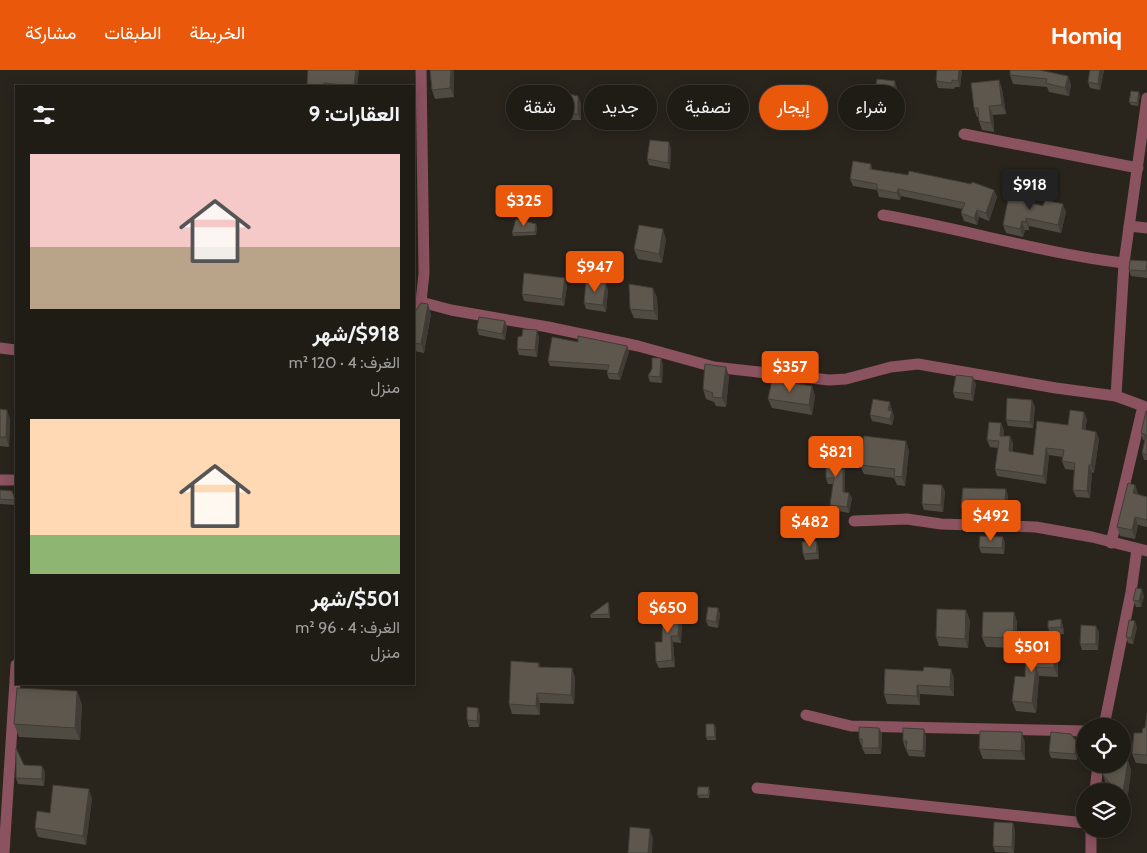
<!DOCTYPE html>
<html lang="ar">
<meta charset="utf-8">
<style>
:root{--surface:#1f1b15;--page:#27241e;--text:#f1f3f6;--muted:#a1a1a0;--line:#3c3934;--accent:#ea580c}
body{margin:0;font-family:Cabin,Vazirmatn,sans-serif;background:var(--page);color:var(--text);direction:rtl;height:100vh;display:flex;flex-direction:column;font-size:19px;white-space:nowrap}
*{box-sizing:border-box;margin:0}
p{font-size:16px;color:var(--muted)}
.icon{flex:none;width:28px;height:28px;fill:none;stroke:currentColor;stroke-width:2;stroke-linecap:round;stroke-linejoin:round}
.map{position:relative;flex:1;overflow:hidden;direction:ltr}
.side{position:absolute;left:15px;top:15px;width:400px;height:600px;display:flex;flex-direction:column;background:var(--surface);border-radius:0px;box-shadow:0 2px 12px #0003,0 0 0 1px var(--line);direction:rtl}
.side>*{flex:none}
.hud{position:absolute;left:430px;top:15px;width:475px;height:45px;direction:rtl;display:flex;gap:10px}
.controls{position:absolute;left:1076px;top:648px;display:grid;gap:10px}
.controls a{display:grid;place-items:center;width:55px;height:55px;border-radius:50%;background:var(--surface);box-shadow:0 2px 12px #0003,0 0 0 1px var(--line);font-size:25px}
.price{position:absolute;translate:-50% -42px;padding:0 11px;border-radius:5px;background:var(--accent);color:#fff;font-size:16px;line-height:32px;filter:drop-shadow(0 1px 2px #0008)}
.price::after{content:'';position:absolute;left:50%;top:30px;width:15px;height:11px;margin-left:-8px;background:inherit;clip-path:polygon(0 0,100% 0,50% 100%)}
.price.current{background:#222;color:#fff}
ul{padding:0;list-style:none}
li{display:grid;align-content:center;gap:10px;height:265px;padding:0 15px}
li span{display:grid;place-items:center;height:155px;border-radius:0px;color:#555}
li>.icon{margin-inline-start:auto}
span .icon{width:90px;height:90px;fill:#fffc;stroke-width:1}
li b{font-size:21px}
h2{display:flex;justify-content:space-between;align-items:center;height:60px;padding:0 15px;font-size:21px}
.pill{padding:0 18px;border-radius:22px;background:var(--surface);box-shadow:0 2px 12px #0003,0 0 0 1px var(--line);font-size:18px;line-height:45px}
.pill.current{background:var(--accent);color:#fff}
header{display:flex;align-items:center;gap:30px;box-sizing:border-box;height:70px;padding:0 25px;background:var(--accent);color:#fff}
header strong{font-size:24px}
nav{display:flex;gap:28px;margin-inline-start:auto;font-size:18px}
.map>svg:first-child{display:block}
.lines{fill:none;stroke-linecap:round;stroke-linejoin:round}
.minor{stroke:#8b5260;stroke-width:11}
.wall{fill:#504b42}
.shaded-wall{fill:#413d36}
.building{fill:#5d574d;stroke:#413d36}
</style>
<header>
<strong>Homiq</strong>
<nav><a>الخريطة</a><a>الطبقات</a><a>مشاركة</a></nav>
</header>
<div class="map">
<svg width="1147" height="783" viewBox="0 0 1147 783">
<rect width="100%" height="100%" fill="#29241c"/>
<g class="lines">
<g class="minor">
<polyline points="964,64 1138,98"/>
<path d="M883,145C964,159 1042,183 1124,193"/>
<polyline points="1129,156 1147,158"/>
<polyline points="421,232 451,240 548,257 638,276 714,297 829,310 846,309 891,297 918,294 1056,318 1116,326"/>
<polyline points="414,246 421,232 424,203 421,0"/>
<polyline points="0,278 16,280"/>
<polyline points="0,410 16,410"/>
<polyline points="854,451 907,449 941,454 1036,457 1092,467 1147,481"/>
<polyline points="1111,473 1143,336 1116,326 1124,193 1147,28"/>
<polyline points="806,645 851,656 1085,661"/>
<polyline points="1104,656 1131,522 1137,479"/>
<polyline points="757,718 1085,753"/>
<polyline points="1095,721 1098,694"/>
<polyline points="4,783 16,595"/>
<polyline points="1091,783 1091,759"/>
</g>
</g>
<g class="wall">
<polygon points="359,0 357,16 308,16 307,14"/>
<polygon points="430,0 453,0 454,2 454,27 435,29 432,20"/>
<polygon points="1090,0 1104,0 1100,20 1090,18 1088,12"/>
<polygon points="962,1 960,17 955,17 954,19 938,18 936,11"/>
<polygon points="1010,5 1068,6 1071,15 1069,26 1049,22 1047,17 1013,14"/>
<polygon points="999,10 1002,19 1006,44 993,45 994,62 982,60 979,51 978,47 977,47 974,38"/>
<polygon points="897,18 895,31 877,28 875,22"/>
<polygon points="1140,25 1138,36 1131,35 1129,32"/>
<polygon points="542,26 544,47 524,46 521,40"/>
<polygon points="581,33 581,50 563,50 561,44"/>
<polygon points="617,37 615,55 599,53 597,47"/>
<polygon points="671,78 670,99 649,95 647,89"/>
<polygon points="871,94 872,99 994,120 997,127 989,151 979,147 977,155 964,151 961,143 962,139 901,126 900,130 879,127 877,120 853,116 850,109"/>
<polygon points="1031,132 1031,133 1066,142 1061,163 1029,156 1029,160 1025,160 1023,167 1006,163 1003,155"/>
<polygon points="537,157 536,165 513,166 512,163"/>
<polygon points="666,169 662,193 638,189 634,179"/>
<polygon points="1147,191 1147,208 1131,206 1129,200"/>
<polygon points="567,215 564,236 524,231 522,224"/>
<polygon points="608,220 606,242 586,239 584,233"/>
<polygon points="657,227 658,250 634,248 630,239"/>
<polygon points="414,243 431,244 424,283 414,281"/>
<polygon points="507,257 505,270 479,265 477,259"/>
<polygon points="537,260 539,267 537,287 519,285 517,279 522,266"/>
<polygon points="578,272 627,276 629,282 620,310 609,309 607,303 607,300 550,296 548,291"/>
<polygon points="661,288 663,295 662,313 650,312 648,306"/>
<polygon points="729,306 726,337 716,336 714,332 706,329 703,319"/>
<polygon points="976,314 973,331 955,328 953,322"/>
<polygon points="812,316 815,326 812,345 772,338 768,329"/>
<polygon points="1035,336 1033,358 1008,356 1006,350"/>
<polygon points="892,338 892,341 894,347 892,355 872,351 870,345"/>
<polygon points="0,339 10,349 9,377 0,376"/>
<polygon points="1147,341 1147,390 1144,390 1142,383 1145,370 1143,370 1141,363"/>
<polygon points="1087,349 1085,360 1096,362 1099,369 1094,403 1092,402 1090,428 1076,427 1073,420 1074,400 1065,399 1062,391 1063,387 1049,385 1046,414 997,406 995,399 998,378 990,377 987,370 1001,353 1004,361 1003,366 1010,366 1013,374 1012,382 1033,385 1068,355"/>
<polygon points="840,379 842,385 842,395 845,400 845,422 849,423 852,428 849,443 833,440 830,435 833,414 828,414 826,408"/>
<polygon points="909,380 905,416 897,415 894,408 864,404 860,395"/>
<polygon points="942,415 945,422 943,442 924,440 922,434"/>
<polygon points="1135,415 1138,424 1147,427 1147,457 1138,455 1135,469 1120,466 1117,457"/>
<polygon points="0,420 12,421 16,435 0,434"/>
<polygon points="1008,426 1006,445 964,443 961,437"/>
<polygon points="816,471 818,477 819,489 805,490 803,484"/>
<polygon points="1005,473 1004,484 981,483 979,477"/>
<polygon points="1144,526 1141,537 1136,537 1133,530"/>
<polygon points="608,532 609,535 610,548 591,548 590,545"/>
<polygon points="679,538 682,544 681,573 673,572 675,597 659,598 656,592 662,572"/>
<polygon points="718,538 720,545 718,558 708,556 706,550"/>
<polygon points="1014,542 1017,552 1017,578 986,577 982,567"/>
<polygon points="1061,549 1063,556 1064,564 1051,565 1048,558"/>
<polygon points="970,550 968,578 939,576 936,567"/>
<polygon points="1137,557 1133,574 1128,573 1126,567"/>
<polygon points="1099,562 1098,580 1082,580 1080,574"/>
<polygon points="1055,579 1058,588 1058,607 1039,606 1036,643 1016,641 1012,631 1025,607"/>
<polygon points="539,593 540,597 572,598 575,608 574,634 540,633 540,645 512,644 509,634"/>
<polygon points="885,599 954,608 954,626 920,624 920,635 887,634 884,624"/>
<polygon points="82,634 80,670 19,667 14,654"/>
<polygon points="1147,643 1147,694 1136,693 1132,684 1145,658"/>
<polygon points="480,645 479,657 469,657 467,650"/>
<polygon points="716,658 716,670 707,670 706,667"/>
<polygon points="879,658 882,664 881,684 865,684 862,678 862,675 861,675 859,669"/>
<polygon points="926,666 925,687 909,686 906,680 906,678 905,678 903,671"/>
<polygon points="1076,671 1078,677 1077,690 1051,688 1049,682"/>
<polygon points="1025,672 1025,690 983,689 979,679"/>
<polygon points="1128,691 1131,700 1126,739 1122,735 1122,721 1112,721 1106,714 1103,705 1103,699 1101,694 1122,694"/>
<polygon points="24,695 42,696 45,702 44,716 18,714 16,708"/>
<polygon points="710,720 709,728 699,728 697,725"/>
<polygon points="92,728 86,775 38,767 35,758 50,743"/>
<polygon points="1015,759 1014,783 995,782 993,776"/>
</g>
<g class="shaded-wall">
<polygon points="356,0 359,0 357,16 354,16"/>
<polygon points="451,0 453,0 454,2 454,27 450,18"/>
<polygon points="959,0 961,0 962,1 960,17 958,11"/>
<polygon points="1100,0 1104,0 1100,20 1098,14"/>
<polygon points="1068,6 1071,15 1069,26 1065,18"/>
<polygon points="999,10 1002,19 1006,44 1002,35"/>
<polygon points="895,11 897,18 895,31 893,24"/>
<polygon points="540,20 542,26 544,47 542,41"/>
<polygon points="1139,22 1140,25 1138,36 1137,33"/>
<polygon points="578,26 581,33 581,50 578,44"/>
<polygon points="615,31 617,37 615,55 613,49"/>
<polygon points="989,36 993,45 994,62 991,53"/>
<polygon points="669,72 671,78 670,99 668,93"/>
<polygon points="898,119 901,126 900,130 897,123"/>
<polygon points="994,120 997,127 989,151 986,143"/>
<polygon points="1028,124 1031,132 1030,141 1027,132"/>
<polygon points="1063,134 1066,142 1061,163 1058,155"/>
<polygon points="977,140 979,147 977,155 974,148"/>
<polygon points="1026,148 1029,156 1029,160 1026,152"/>
<polygon points="1022,151 1025,160 1023,167 1020,159"/>
<polygon points="536,154 537,157 536,165 535,162"/>
<polygon points="663,159 666,169 662,193 659,184"/>
<polygon points="565,208 567,215 564,236 562,229"/>
<polygon points="606,213 608,220 606,242 603,235"/>
<polygon points="653,218 657,227 658,250 654,241"/>
<polygon points="428,234 431,244 424,283 421,274"/>
<polygon points="505,251 507,257 505,270 502,264"/>
<polygon points="537,260 539,267 537,287 535,280"/>
<polygon points="627,276 629,282 620,310 618,304"/>
<polygon points="661,288 663,295 662,313 660,307"/>
<polygon points="726,297 729,306 726,337 722,328"/>
<polygon points="973,307 976,314 973,331 971,324"/>
<polygon points="812,316 815,326 812,345 809,335"/>
<polygon points="1032,330 1035,336 1033,358 1030,352"/>
<polygon points="890,332 894,347 892,355 888,340"/>
<polygon points="7,340 10,349 9,377 6,367"/>
<polygon points="1084,342 1087,349 1084,367 1082,359"/>
<polygon points="1001,353 1004,361 1003,373 1000,366"/>
<polygon points="1096,362 1099,369 1094,403 1091,395"/>
<polygon points="1010,366 1013,374 1012,389 1009,381"/>
<polygon points="906,371 909,380 905,416 902,407"/>
<polygon points="1046,378 1049,385 1046,414 1043,406"/>
<polygon points="840,379 842,385 842,400 840,395"/>
<polygon points="843,395 845,400 845,427 843,422"/>
<polygon points="1089,395 1092,402 1090,428 1087,421"/>
<polygon points="942,415 945,422 943,442 941,435"/>
<polygon points="1135,415 1138,423 1136,432 1133,423"/>
<polygon points="1006,419 1008,426 1006,445 1004,439"/>
<polygon points="849,423 852,428 849,443 847,437"/>
<polygon points="1135,447 1138,455 1135,469 1132,460"/>
<polygon points="1003,467 1005,473 1004,484 1002,478"/>
<polygon points="816,471 818,477 819,489 817,483"/>
<polygon points="1142,519 1144,526 1141,537 1139,531"/>
<polygon points="608,532 609,535 610,548 609,544"/>
<polygon points="679,538 682,544 681,573 678,566"/>
<polygon points="718,538 720,545 718,558 716,552"/>
<polygon points="966,540 970,550 968,578 965,569"/>
<polygon points="1014,542 1017,552 1017,578 1013,568"/>
<polygon points="1061,549 1063,556 1064,564 1061,557"/>
<polygon points="1135,551 1137,557 1133,574 1131,568"/>
<polygon points="1096,556 1099,562 1098,580 1096,574"/>
<polygon points="671,566 673,572 675,597 672,590"/>
<polygon points="1055,579 1058,588 1058,607 1054,598"/>
<polygon points="1036,597 1039,606 1036,643 1032,633"/>
<polygon points="572,598 575,608 574,634 571,625"/>
<polygon points="951,599 954,608 954,626 950,617"/>
<polygon points="917,615 920,624 920,635 917,626"/>
<polygon points="77,621 82,634 80,670 75,658"/>
<polygon points="537,623 540,633 540,645 536,636"/>
<polygon points="478,638 480,645 479,657 477,651"/>
<polygon points="714,654 716,658 716,670 715,667"/>
<polygon points="879,658 882,664 881,684 879,678"/>
<polygon points="924,659 926,666 925,687 923,681"/>
<polygon points="1022,662 1025,672 1025,690 1021,681"/>
<polygon points="1076,671 1078,677 1077,690 1075,684"/>
<polygon points="1128,691 1131,700 1126,739 1122,730 1122,728"/>
<polygon points="42,696 45,702 44,716 42,709"/>
<polygon points="89,719 92,728 86,775 83,766"/>
<polygon points="1013,753 1015,759 1014,783 1012,777"/>
<polygon points="650,759 653,768 652,783 648,783"/>
</g>
<g class="building">
<polygon points="308,0 356,0 354,16 324,13 323,16 320,16 307,14"/>
<polygon points="430,0 451,0 450,18 432,20"/>
<polygon points="937,0 959,0 958,11 952,10 952,13 936,11"/>
<polygon points="1010,0 1039,0 1068,6 1065,18 1046,13 1047,9 1010,5"/>
<polygon points="1090,0 1100,0 1098,14 1088,12"/>
<polygon points="877,9 895,11 893,24 875,22"/>
<polygon points="999,10 1002,35 989,36 991,53 979,51 978,38 974,38 971,13"/>
<polygon points="520,16 540,20 542,41 521,40"/>
<polygon points="1131,21 1139,22 1137,33 1129,32"/>
<polygon points="560,22 578,26 578,44 561,44"/>
<polygon points="594,23 615,31 613,49 597,47"/>
<polygon points="650,70 669,72 668,93 647,89"/>
<polygon points="853,91 871,94 870,99 908,105 909,101 971,114 972,112 994,120 986,143 977,140 974,148 961,143 965,133 898,119 897,123 877,119 877,114 850,109"/>
<polygon points="1010,120 1028,124 1027,132 1043,136 1045,130 1063,134 1058,155 1026,148 1026,152 1022,151 1020,159 1003,155"/>
<polygon points="516,149 536,154 535,162 512,163"/>
<polygon points="639,155 663,159 659,184 634,179"/>
<polygon points="1130,190 1147,191 1146,201 1129,200"/>
<polygon points="524,203 565,208 562,229 522,224"/>
<polygon points="586,211 606,213 603,235 584,233"/>
<polygon points="629,214 653,218 654,241 630,239"/>
<polygon points="421,233 428,234 421,274 414,273 414,243"/>
<polygon points="479,247 505,251 502,264 477,259"/>
<polygon points="523,259 537,260 535,280 517,279 518,267 522,266"/>
<polygon points="578,266 627,276 618,304 607,303 609,295 548,291 552,267 578,272"/>
<polygon points="652,288 661,288 660,307 648,306 652,299"/>
<polygon points="705,294 726,297 722,328 712,327 713,323 703,319"/>
<polygon points="956,305 973,307 971,324 953,322"/>
<polygon points="772,310 812,316 809,335 768,329"/>
<polygon points="1007,328 1032,330 1030,352 1006,350"/>
<polygon points="873,329 890,332 888,340 892,341 890,349 870,345"/>
<polygon points="0,339 7,340 6,367 0,367"/>
<polygon points="1070,340 1084,342 1082,359 1096,362 1091,395 1089,395 1087,421 1073,420 1075,393 1062,391 1064,380 1046,378 1043,406 995,399 999,371 987,370 989,352 1001,353 1000,366 1010,366 1009,381 1033,385 1037,351 1068,355"/>
<polygon points="1146,341 1147,341 1147,385 1142,383 1146,365 1141,363"/>
<polygon points="864,366 906,371 902,407 894,406 895,399 860,395"/>
<polygon points="826,379 840,379 840,395 843,395 843,422 849,423 847,437 830,435 834,408 826,408"/>
<polygon points="1128,413 1135,415 1133,423 1147,427 1147,450 1135,447 1132,460 1117,457"/>
<polygon points="923,414 942,415 941,435 922,434"/>
<polygon points="963,418 1006,419 1004,439 961,437"/>
<polygon points="0,420 12,421 15,430 0,429"/>
<polygon points="980,466 1003,467 1002,478 979,477"/>
<polygon points="816,471 817,483 803,484 802,472"/>
<polygon points="1136,518 1142,519 1139,531 1133,530"/>
<polygon points="608,532 609,544 590,545"/>
<polygon points="663,537 679,538 678,566 671,566 672,590 656,592 655,572 662,572"/>
<polygon points="708,537 718,538 716,552 706,550"/>
<polygon points="937,539 966,540 965,569 936,567"/>
<polygon points="983,542 1014,542 1013,568 982,567"/>
<polygon points="1061,549 1061,557 1048,558 1048,551"/>
<polygon points="1129,550 1135,551 1131,568 1126,567"/>
<polygon points="1081,555 1096,556 1096,574 1080,574"/>
<polygon points="1026,578 1055,579 1054,598 1036,597 1032,633 1012,631 1015,606 1025,607"/>
<polygon points="511,591 539,593 538,597 572,598 571,625 537,623 536,636 509,634"/>
<polygon points="924,597 951,599 950,617 917,615 917,626 884,624 885,599 923,601"/>
<polygon points="17,618 77,621 75,658 14,654"/>
<polygon points="467,637 478,638 477,651 467,650"/>
<polygon points="1147,643 1147,685 1132,684 1134,663 1142,663 1143,658 1145,658"/>
<polygon points="706,654 714,654 715,667 706,667"/>
<polygon points="859,657 879,658 879,678 862,678 862,669 859,669"/>
<polygon points="903,658 924,659 923,681 906,680 907,671 903,671"/>
<polygon points="980,661 1022,662 1021,681 979,679"/>
<polygon points="1051,662 1071,664 1076,671 1075,684 1049,682"/>
<polygon points="16,678 24,695 42,696 42,709 16,708"/>
<polygon points="1122,690 1128,691 1122,728 1122,721 1116,721 1103,705 1104,694 1122,694"/>
<polygon points="53,715 89,719 83,766 35,758 37,741 50,743"/>
<polygon points="698,717 709,717 708,725 697,725"/>
<polygon points="994,752 1013,753 1012,777 993,776"/>
<polygon points="630,757 650,759 648,783 628,783"/>
</g>
</svg>
<div class="controls">
<a><svg class="icon" aria-label="locate" viewBox="0 0 24 24"><circle cx="12" cy="12" r="6"/><path d="M12 2v4M12 18v4M2 12h4M18 12h4"/></svg></a>
<a><svg class="icon" aria-label="layers" viewBox="0 0 24 24"><path d="M12 4l9 5-9 5-9-5zM3 14l9 5 9-5"/></svg></a>
</div>
<b class="price current" style="left:1030px;top:141px">$918</b>
<b class="price" style="left:524px;top:157px">$325</b>
<b class="price" style="left:595px;top:223px">$947</b>
<b class="price" style="left:790px;top:323px">$357</b>
<b class="price" style="left:836px;top:408px">$821</b>
<b class="price" style="left:991px;top:472px">$492</b>
<b class="price" style="left:810px;top:478px">$482</b>
<b class="price" style="left:668px;top:564px">$650</b>
<b class="price" style="left:1032px;top:603px">$501</b>
<div class="hud">
<a class="pill">شراء</a>
<a class="pill current">إيجار</a>
<a class="pill">تصفية</a>
<a class="pill">جديد</a>
<a class="pill">شقة</a>
</div>
<section class="side">
<h2>العقارات: 9<svg class="icon" aria-label="filters" viewBox="0 0 24 24"><path d="M4 7h16M4 17h16"/><circle cx="9" cy="7" r="2"/><circle cx="15" cy="17" r="2"/></svg></h2>
<ul>
<li><span style="background:linear-gradient(#f6c9c9 60%,#b9a48a 0)"><svg class="icon" aria-label="home" viewBox="0 0 24 24"><path d="M3 11l9-7 9 7M6 9v11h12V9"/></svg></span><div><b>$918/شهر</b><p>الغرف: 4 · 120 m²</p><p>منزل</p></div></li>
<li><span style="background:linear-gradient(#ffd9b3 75%,#8fb573 0)"><svg class="icon" aria-label="home" viewBox="0 0 24 24"><path d="M3 11l9-7 9 7M6 9v11h12V9"/></svg></span><div><b>$501/شهر</b><p>الغرف: 4 · 96 m²</p><p>منزل</p></div></li>
</ul>
</section>
</div>
